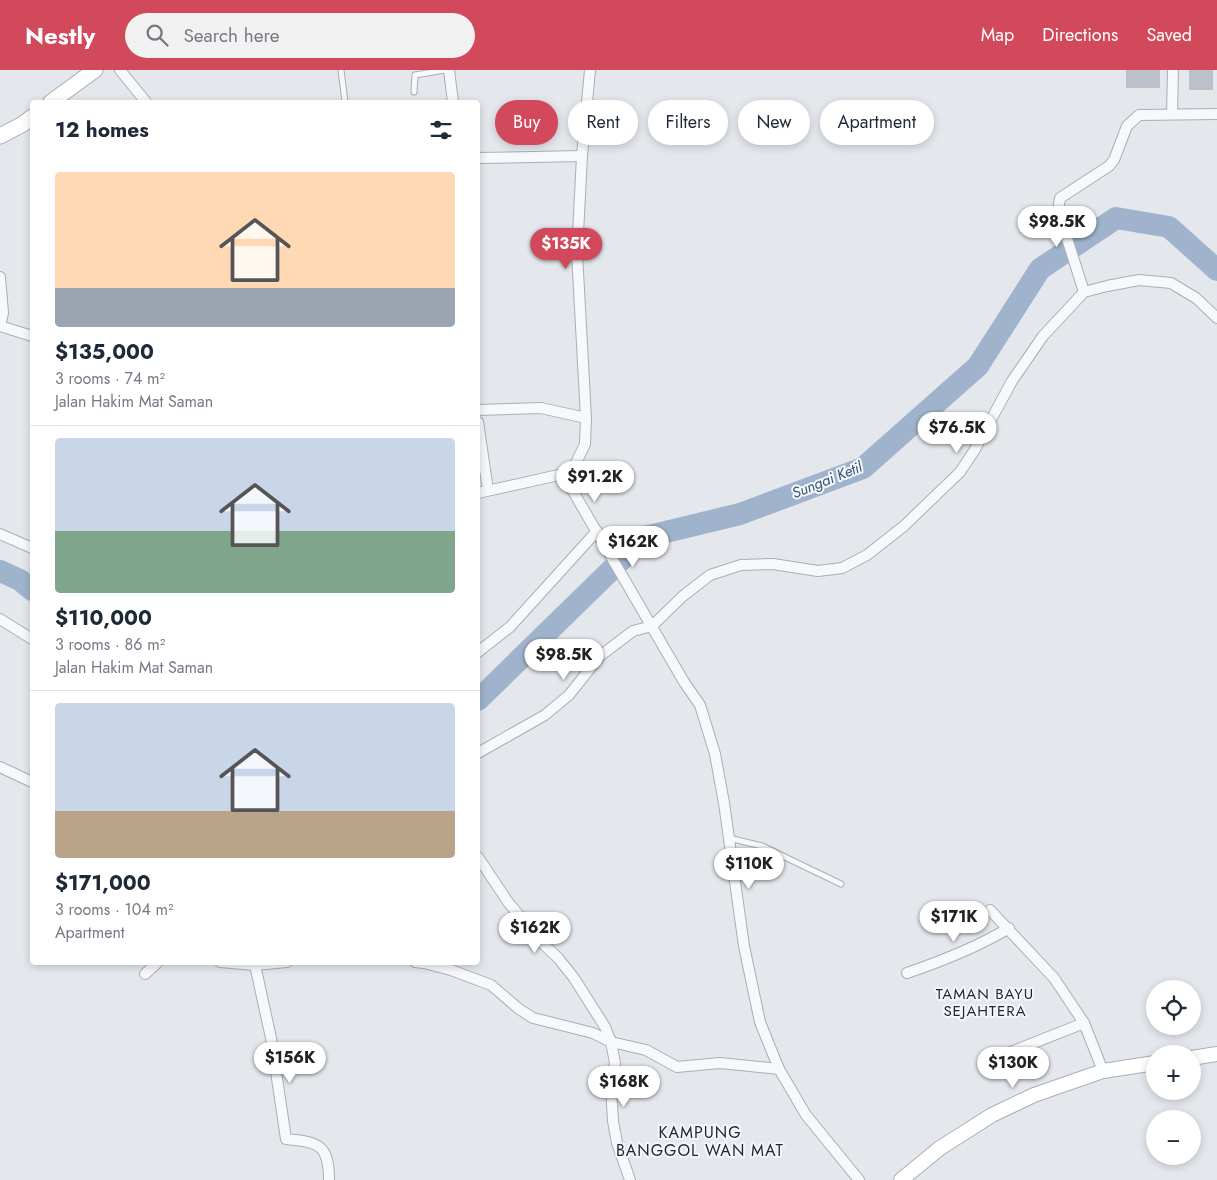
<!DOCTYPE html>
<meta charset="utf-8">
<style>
:root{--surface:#fff;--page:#f2f2f3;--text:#1f2937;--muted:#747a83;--line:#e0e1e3;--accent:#d1495b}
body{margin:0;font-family:Jost,sans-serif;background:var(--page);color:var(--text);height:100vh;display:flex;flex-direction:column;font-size:19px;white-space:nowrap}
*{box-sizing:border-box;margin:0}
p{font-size:16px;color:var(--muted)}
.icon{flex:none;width:28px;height:28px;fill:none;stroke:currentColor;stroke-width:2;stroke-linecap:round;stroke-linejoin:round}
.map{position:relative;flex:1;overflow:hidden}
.side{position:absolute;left:30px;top:30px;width:450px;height:865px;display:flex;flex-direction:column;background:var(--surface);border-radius:5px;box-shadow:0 2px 8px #0003}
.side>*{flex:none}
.banner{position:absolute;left:495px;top:30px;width:475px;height:45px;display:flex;gap:10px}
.buttons{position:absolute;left:1146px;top:910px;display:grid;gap:10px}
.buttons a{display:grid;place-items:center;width:55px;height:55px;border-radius:50%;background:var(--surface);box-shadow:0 2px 8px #0003;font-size:25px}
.price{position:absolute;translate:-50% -42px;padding:0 11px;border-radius:18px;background:#fff;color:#222;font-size:16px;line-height:32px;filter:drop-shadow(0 1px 2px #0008)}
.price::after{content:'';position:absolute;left:50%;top:30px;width:15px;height:11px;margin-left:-8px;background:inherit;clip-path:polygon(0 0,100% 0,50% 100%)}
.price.selected{background:var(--accent);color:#fff}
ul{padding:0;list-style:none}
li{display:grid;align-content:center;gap:10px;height:265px;padding:0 25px}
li+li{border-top:1px solid var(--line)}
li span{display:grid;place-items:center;height:155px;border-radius:5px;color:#555}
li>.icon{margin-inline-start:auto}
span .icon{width:90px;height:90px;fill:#fffc;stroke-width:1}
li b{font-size:21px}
h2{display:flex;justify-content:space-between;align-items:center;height:60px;padding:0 25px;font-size:21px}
.chip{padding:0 18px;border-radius:22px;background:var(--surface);box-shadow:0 2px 8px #0003;font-size:18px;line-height:45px}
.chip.selected{background:var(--accent);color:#fff}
header{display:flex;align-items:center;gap:30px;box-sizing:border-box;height:70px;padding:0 25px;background:var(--accent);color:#fff}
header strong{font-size:24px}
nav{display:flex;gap:28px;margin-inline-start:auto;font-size:18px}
.search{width:350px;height:45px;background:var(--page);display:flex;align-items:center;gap:12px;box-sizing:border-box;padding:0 18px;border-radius:28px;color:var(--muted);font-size:19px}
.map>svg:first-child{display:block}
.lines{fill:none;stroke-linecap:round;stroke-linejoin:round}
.river{stroke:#9fb4cc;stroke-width:22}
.building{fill:#bbc0ca}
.lane-casing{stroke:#a9aeb7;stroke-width:7}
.street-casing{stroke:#a9aeb7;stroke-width:12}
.secondary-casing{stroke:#a9aeb7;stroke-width:16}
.primary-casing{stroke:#a3abb8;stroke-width:17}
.lane{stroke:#f7f8fa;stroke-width:5}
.street{stroke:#f7f8fa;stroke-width:10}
.secondary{stroke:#fff;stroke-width:14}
.primary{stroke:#fff;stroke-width:15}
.labels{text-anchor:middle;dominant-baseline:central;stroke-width:4;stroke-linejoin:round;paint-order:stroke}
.water-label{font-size:15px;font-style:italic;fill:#34527a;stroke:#f4f6f9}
.neighbourhood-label{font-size:15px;letter-spacing:1px;fill:#1d2536;stroke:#f4f6f9}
.quarter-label{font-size:16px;letter-spacing:1px;fill:#1d2536;stroke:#f4f6f9}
</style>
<header>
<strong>Nestly</strong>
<div class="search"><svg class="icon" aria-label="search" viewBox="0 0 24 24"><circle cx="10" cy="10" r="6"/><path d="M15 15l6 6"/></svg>Search here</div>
<nav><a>Map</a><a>Directions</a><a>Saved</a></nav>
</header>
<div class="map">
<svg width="1217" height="1110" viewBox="0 0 1217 1110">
<rect width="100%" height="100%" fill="#e4e7ec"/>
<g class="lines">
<g class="river">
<polyline points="0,501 20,510 32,520"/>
<polyline points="478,630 645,467 740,444 863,398 978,296 1040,199 1116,148 1169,157 1217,200"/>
</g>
</g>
<g class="building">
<rect x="1126" y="0" width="34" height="18"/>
<rect x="1189" y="0" width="24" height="20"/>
</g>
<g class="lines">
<g class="lane-casing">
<g id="lane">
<polyline points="341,0 345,32"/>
<polyline points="414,22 415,5 445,0"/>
<polyline points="729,768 762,776 841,814"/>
</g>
</g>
<g class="street-casing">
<g id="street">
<polyline points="120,0 146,32"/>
<polyline points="449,0 453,32"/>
<polyline points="1172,44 1173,0"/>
<polyline points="478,88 582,86"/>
<polyline points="0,207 3,243 0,255"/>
<polyline points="1084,222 1058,140 1060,128 1109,96 1114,90 1127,56 1139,45 1217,44"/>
<polyline points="0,256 32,266"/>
<polyline points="478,340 541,338 586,348"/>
<polyline points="478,352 488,420"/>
<polyline points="563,404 684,612 700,635 715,684 724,733 744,876 760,952 779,999 806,1045 859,1110"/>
<polyline points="478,423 563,404 576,393 585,374 586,348 577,183 582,86 590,0"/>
<polyline points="0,464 32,478"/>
<polyline points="0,549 32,569"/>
<polyline points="478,582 510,557 597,461"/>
<polyline points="478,683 545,645 569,625 600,586 633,561 652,556 683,526 710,505 741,495 773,494 818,501 842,498 867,485 904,456 960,402 974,381 1012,311 1043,266 1084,222 1107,216 1139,210 1171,213 1196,228 1217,248"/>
<polyline points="0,697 32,712"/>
<polyline points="478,787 508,832 540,871 558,888 574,908 605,957 611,972 615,993 611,1017 613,1051 617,1073 630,1110"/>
<polyline points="990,840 1054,908 1084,953 1103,1001"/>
<polyline points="220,892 255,895 287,892"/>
<polyline points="415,892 424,893 451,900 491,915 519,939 533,948 593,963 611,972 646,980 677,997 720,993 779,999"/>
<path d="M255,895L271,968L286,1069C318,1072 329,1074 329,1110"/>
<path d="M907,903C942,891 976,878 1009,858"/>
<polyline points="145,904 158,892"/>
<polyline points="983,993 1084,953"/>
</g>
</g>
<g class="secondary-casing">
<g id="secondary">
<polyline points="1192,988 1217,984"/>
<polyline points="901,1110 940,1078 992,1045 1034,1025 1103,1001 1155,993"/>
</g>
</g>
<g class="primary-casing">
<g id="primary">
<polyline points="51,32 95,0"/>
<polyline points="0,66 23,54 32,47"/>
</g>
</g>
<use href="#lane" class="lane"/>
<use href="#street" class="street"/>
<use href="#secondary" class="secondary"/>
<use href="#primary" class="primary"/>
</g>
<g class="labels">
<g class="water-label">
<text transform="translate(827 410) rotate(-22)">Sungai Ketil</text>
</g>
<g class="neighbourhood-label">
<text x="985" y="924">TAMAN BAYU<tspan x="985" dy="17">SEJAHTERA</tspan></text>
</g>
<g class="quarter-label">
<text x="700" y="1062">KAMPUNG<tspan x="700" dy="18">BANGGOL WAN MAT</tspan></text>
</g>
</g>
</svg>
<div class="buttons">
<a><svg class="icon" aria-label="locate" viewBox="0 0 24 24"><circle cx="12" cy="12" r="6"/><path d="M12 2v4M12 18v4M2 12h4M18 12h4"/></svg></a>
<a>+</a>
<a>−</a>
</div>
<b class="price" style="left:1057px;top:178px">$98.5K</b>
<b class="price selected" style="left:566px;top:200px">$135K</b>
<b class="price" style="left:957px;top:384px">$76.5K</b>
<b class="price" style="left:595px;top:433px">$91.2K</b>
<b class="price" style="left:633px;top:498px">$162K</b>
<b class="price" style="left:564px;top:611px">$98.5K</b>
<b class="price" style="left:749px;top:820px">$110K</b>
<b class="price" style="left:954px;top:873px">$171K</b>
<b class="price" style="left:535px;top:884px">$162K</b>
<b class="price" style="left:290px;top:1014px">$156K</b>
<b class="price" style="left:1013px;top:1019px">$130K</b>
<b class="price" style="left:624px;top:1038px">$168K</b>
<div class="banner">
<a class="chip selected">Buy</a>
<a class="chip">Rent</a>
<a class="chip">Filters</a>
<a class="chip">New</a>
<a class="chip">Apartment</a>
</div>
<section class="side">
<h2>12 homes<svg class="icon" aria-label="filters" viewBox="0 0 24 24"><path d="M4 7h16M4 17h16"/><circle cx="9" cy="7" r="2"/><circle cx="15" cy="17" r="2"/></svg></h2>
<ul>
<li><span style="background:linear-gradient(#ffd9b3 75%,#9aa5b1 0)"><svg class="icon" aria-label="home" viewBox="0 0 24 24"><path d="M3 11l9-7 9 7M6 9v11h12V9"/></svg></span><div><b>$135,000</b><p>3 rooms · 74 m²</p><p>Jalan Hakim Mat Saman</p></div></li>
<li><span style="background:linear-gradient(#c9d6e8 60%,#7fa58c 0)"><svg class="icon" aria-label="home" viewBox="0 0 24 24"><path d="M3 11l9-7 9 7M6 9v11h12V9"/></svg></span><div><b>$110,000</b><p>3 rooms · 86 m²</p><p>Jalan Hakim Mat Saman</p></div></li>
<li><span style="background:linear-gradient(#c9d6e8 70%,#b9a48a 0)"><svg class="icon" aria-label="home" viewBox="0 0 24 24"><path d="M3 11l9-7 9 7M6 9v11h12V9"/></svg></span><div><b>$171,000</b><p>3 rooms · 104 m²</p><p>Apartment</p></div></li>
</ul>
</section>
</div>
